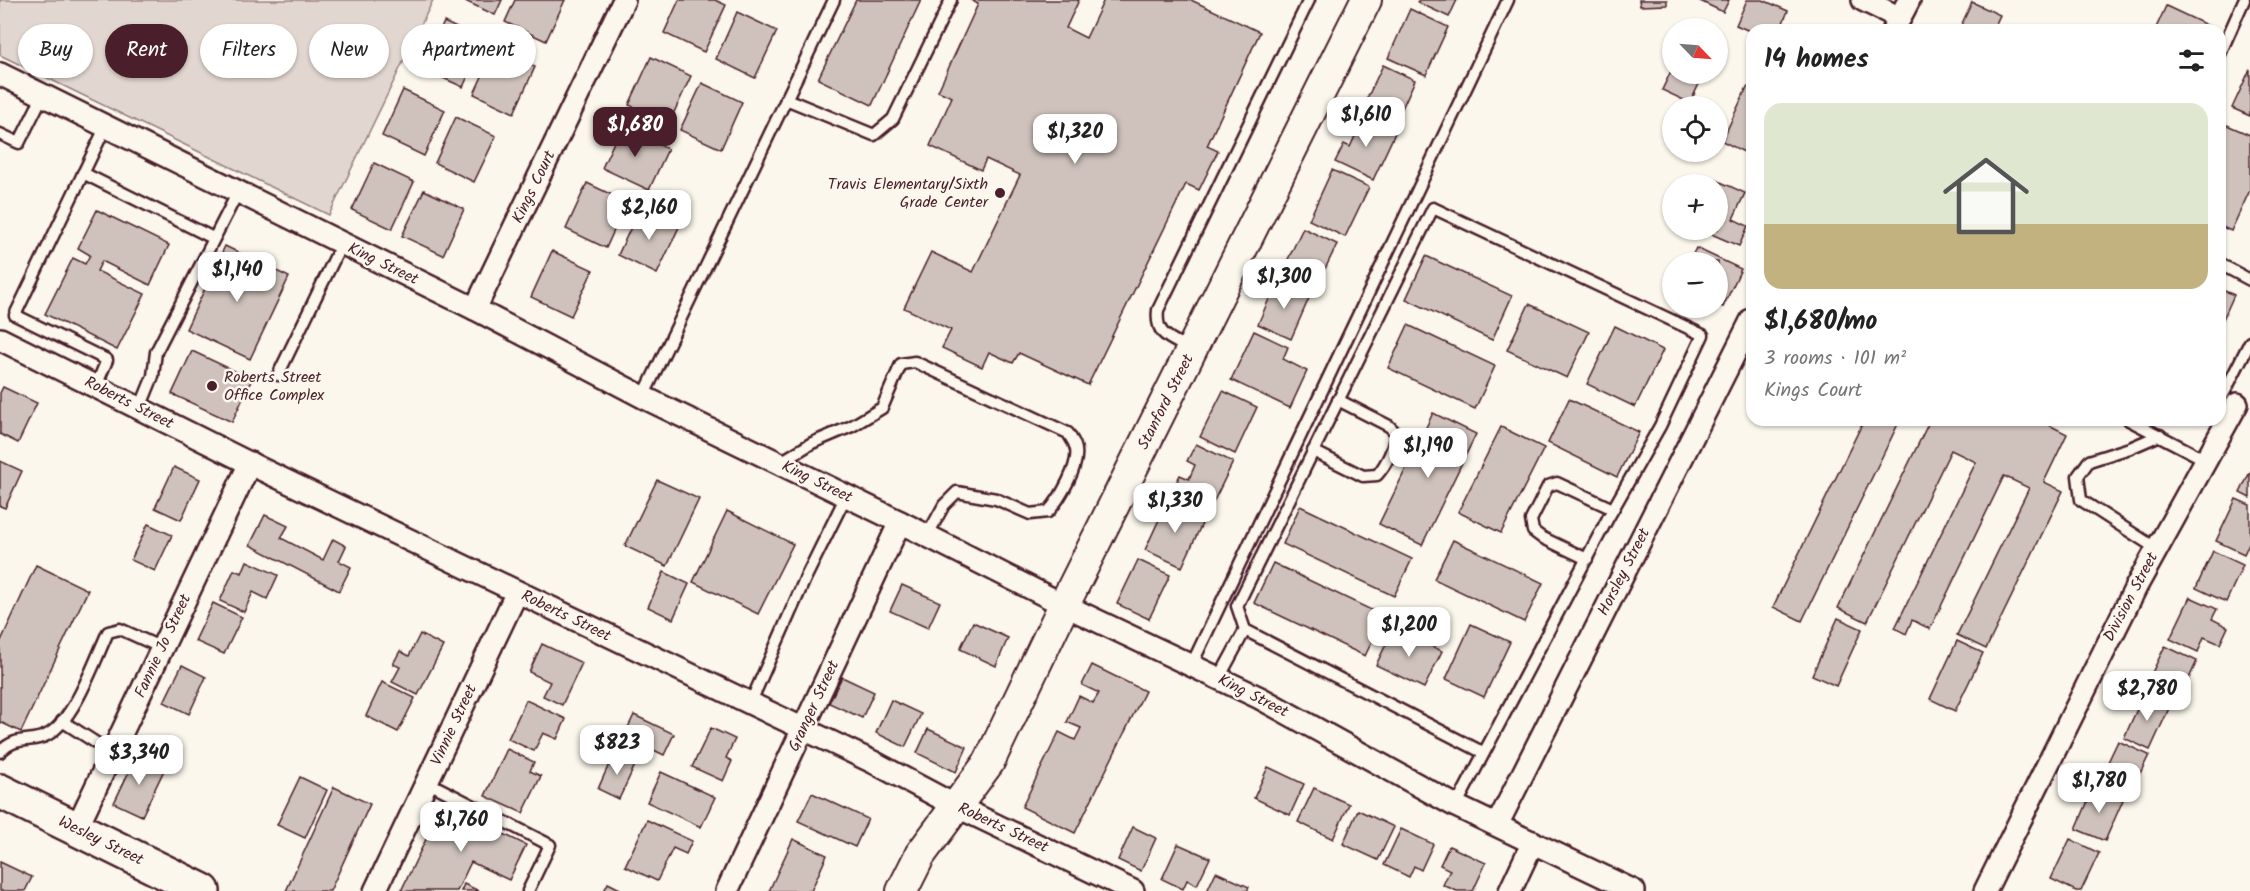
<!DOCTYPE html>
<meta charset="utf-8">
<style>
:root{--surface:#fff;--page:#f2f2f2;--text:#222;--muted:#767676;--accent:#4a1f2b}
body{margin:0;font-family:Kalam,sans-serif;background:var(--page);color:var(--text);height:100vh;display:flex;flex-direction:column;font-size:22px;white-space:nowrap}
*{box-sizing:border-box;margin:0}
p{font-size:20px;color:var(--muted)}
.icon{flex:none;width:33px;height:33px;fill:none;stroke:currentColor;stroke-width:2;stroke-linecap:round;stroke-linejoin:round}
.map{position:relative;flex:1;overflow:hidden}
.sheet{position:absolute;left:1746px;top:24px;width:480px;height:402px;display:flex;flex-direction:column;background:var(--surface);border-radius:18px;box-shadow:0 2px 4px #0004}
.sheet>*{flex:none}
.hud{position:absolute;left:18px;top:24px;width:570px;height:54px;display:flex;gap:12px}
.needle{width:39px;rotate:115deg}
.fabs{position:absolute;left:1662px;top:18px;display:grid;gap:12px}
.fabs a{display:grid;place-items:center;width:66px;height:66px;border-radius:50%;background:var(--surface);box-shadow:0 2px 4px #0004;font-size:30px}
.price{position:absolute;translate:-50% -51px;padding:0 14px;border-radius:12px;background:#fff;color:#222;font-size:20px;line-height:39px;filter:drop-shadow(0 2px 3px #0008)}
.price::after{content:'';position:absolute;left:50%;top:36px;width:18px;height:14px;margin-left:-9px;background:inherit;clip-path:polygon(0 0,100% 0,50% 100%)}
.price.current{background:var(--accent);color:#fff}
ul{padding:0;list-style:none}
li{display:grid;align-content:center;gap:12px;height:318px;padding:0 18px}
li span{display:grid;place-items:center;height:186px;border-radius:18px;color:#555}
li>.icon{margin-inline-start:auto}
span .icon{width:108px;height:108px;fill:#fffc;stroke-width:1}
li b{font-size:26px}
h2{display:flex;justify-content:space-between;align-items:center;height:72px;padding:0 18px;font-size:26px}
.chip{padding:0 21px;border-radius:27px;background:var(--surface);box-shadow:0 2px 4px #0004;font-size:21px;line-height:54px}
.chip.current{background:var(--accent);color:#fff}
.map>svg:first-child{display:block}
.green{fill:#e2d7d0;stroke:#967b7e;stroke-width:1.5}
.building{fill:#cfc2bc;stroke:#4a1f2b;stroke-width:1.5}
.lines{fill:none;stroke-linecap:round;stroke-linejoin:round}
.lane-casing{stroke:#4a1f2b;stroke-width:15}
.street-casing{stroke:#4a1f2b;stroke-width:26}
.secondary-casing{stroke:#4a1f2b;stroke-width:34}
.primary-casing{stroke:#4a1f2b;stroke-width:38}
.lane{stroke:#fbf7ec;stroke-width:10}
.street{stroke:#fbf7ec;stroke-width:21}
.secondary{stroke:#fbf7ec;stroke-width:30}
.primary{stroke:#fbf7ec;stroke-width:33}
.poi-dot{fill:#4a1f2b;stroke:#fbf7ec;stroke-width:2}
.labels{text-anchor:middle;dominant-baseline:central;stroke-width:5;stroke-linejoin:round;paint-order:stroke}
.poi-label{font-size:16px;fill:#4a1f2b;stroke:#fbf7ec;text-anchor:end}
.street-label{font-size:16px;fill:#4a1f2b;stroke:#fbf7ec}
</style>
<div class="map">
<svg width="2250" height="891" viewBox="0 0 2250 891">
<rect width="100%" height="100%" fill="#fbf7ec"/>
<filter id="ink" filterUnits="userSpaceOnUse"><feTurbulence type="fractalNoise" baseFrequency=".0167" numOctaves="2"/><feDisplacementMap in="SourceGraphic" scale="12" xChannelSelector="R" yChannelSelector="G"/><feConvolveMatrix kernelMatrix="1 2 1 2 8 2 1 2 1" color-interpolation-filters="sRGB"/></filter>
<g filter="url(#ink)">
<polygon class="green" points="0,0 433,0 329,215 0,55"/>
<g class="building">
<polygon points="463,0 502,0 495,15"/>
<polygon points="515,0 565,0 546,41 505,22"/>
<polygon points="679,0 715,0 726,5 704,52 664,33"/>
<polygon points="856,0 921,0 872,105 818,79"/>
<polygon points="971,0 1079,0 1066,28 1086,38 1104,0 1191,0 1260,32 1207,146 1218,151 1199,190 1186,184 1088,385 1019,353 1013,363 989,352 982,367 942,348 951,330 904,308 931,252 973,272 1020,175 986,159 981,170 930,146 952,97 938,91 978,4"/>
<polygon points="1419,0 1457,0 1449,17 1417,2"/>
<polygon points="1639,0 1667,0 1667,5 1640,6"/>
<polygon points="1698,0 1729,0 1723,12"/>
<polygon points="1747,0 1763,0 1788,11 1780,30 1752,30 1752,32 1736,25"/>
<polygon points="1972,2 2000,15 1993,30 1959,30"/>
<polygon points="2166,6 2211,27 2209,30 2155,30"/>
<polygon points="1410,9 1448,27 1426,75 1388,58"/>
<polygon points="737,12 777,31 755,78 716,59"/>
<polygon points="444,22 484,41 463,87 423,69"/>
<polygon points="495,48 535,67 514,113 474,94"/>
<polygon points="651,57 691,76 669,123 629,105"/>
<polygon points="1383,65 1415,80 1394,126 1361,111"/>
<polygon points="2250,69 2250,116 2232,108"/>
<polygon points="1671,71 1672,74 1677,74 1699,84 1690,103 1662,90"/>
<polygon points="702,83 742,102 721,149 680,130"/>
<polygon points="1747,87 1752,90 1752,156 1722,141"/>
<polygon points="403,90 445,110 424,156 382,136"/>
<polygon points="1357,116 1395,133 1373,180 1335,162 1344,144 1350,147 1356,134 1350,131"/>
<polygon points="456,117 496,136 474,182 435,163"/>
<polygon points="2227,125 2250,135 2250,190 2231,231 2220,226 2220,140"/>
<polygon points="621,127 668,149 649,190 602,168"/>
<polygon points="374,163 414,182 392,229 352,210"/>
<polygon points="1332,170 1369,187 1345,237 1309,220"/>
<polygon points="1714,179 1745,193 1733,219 1748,226 1739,246 1702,230 1718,230 1718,184 1711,184"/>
<polygon points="587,183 627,202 606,248 566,229"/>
<polygon points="424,190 464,209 443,255 402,236"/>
<polygon points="640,208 679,227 657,274 618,255"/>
<polygon points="97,210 169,245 150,285 102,261 97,271 145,294 117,350 45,314 73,258 85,264 90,255 78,248"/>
<polygon points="1303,228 1337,244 1314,292 1280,276"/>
<polygon points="225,246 289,277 250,359 186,329"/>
<polygon points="1696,248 1741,269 1723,307 1718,305 1718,262 1689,262"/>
<polygon points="552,251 593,270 571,316 531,297"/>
<polygon points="1426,256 1512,296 1492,340 1406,299"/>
<polygon points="1277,281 1310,296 1291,339 1258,324"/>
<polygon points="2220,289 2234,295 2220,326"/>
<polygon points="1529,304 1589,332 1567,378 1507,350"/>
<polygon points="1408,325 1495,366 1475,409 1388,368"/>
<polygon points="1615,326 1663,350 1635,407 1587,384"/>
<polygon points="1254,331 1288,347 1283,359 1307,371 1290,408 1231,380"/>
<polygon points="192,351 252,379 232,422 172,394"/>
<polygon points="3,387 37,403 18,443 0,434 0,393"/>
<polygon points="1223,391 1257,407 1235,454 1200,437"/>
<polygon points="1569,399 1639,432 1617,477 1548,443"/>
<polygon points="1433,413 1476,434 1422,545 1379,524"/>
<polygon points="1864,420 1900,420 1802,621 1773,607"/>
<polygon points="1930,420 2048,420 2047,424 2067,434 2044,482 2063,491 1986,649 1957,635 2029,488 2004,476 1930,629 1912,620 1906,634 1895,628 1976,462 1951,450 1867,622 1838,608"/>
<polygon points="1501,427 1544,448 1501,533 1458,512"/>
<polygon points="1196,444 1233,462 1209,511 1171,493 1180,475 1189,479 1195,465 1187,461"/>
<polygon points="0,461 22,471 5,508 0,506"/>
<polygon points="174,467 200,479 181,520 155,508"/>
<polygon points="2250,472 2250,498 2240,493"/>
<polygon points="657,480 699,499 667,566 625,546"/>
<polygon points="2236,499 2250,505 2250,541 2244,554 2216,541"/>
<polygon points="1168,500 1205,517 1182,567 1145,550"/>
<polygon points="1300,506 1412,559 1394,596 1283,544"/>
<polygon points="727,511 793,544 758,614 693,582"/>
<polygon points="265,515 288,526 281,538 323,560 333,539 346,546 339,561 351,567 339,591 250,545"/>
<polygon points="148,524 172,535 155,571 131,560"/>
<polygon points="1453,540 1543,583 1524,622 1434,579"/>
<polygon points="2213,551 2243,565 2226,602 2196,588"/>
<polygon points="1138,560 1170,575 1149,619 1117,604"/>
<polygon points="247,561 278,575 267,599 253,592 244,612 220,601 234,570 242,573"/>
<polygon points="1273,563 1384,616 1365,656 1254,603"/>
<polygon points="36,565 88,590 21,732 0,722 0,643"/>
<polygon points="664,572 689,584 673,619 648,607"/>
<polygon points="902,585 940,602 928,628 890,611"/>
<polygon points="2190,597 2217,609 2212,619 2228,627 2220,644 2204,637 2198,652 2170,639"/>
<polygon points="213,603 242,617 224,654 195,641"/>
<polygon points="1838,618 1862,629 1836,686 1812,675"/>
<polygon points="973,622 1008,638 996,666 960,649"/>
<polygon points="1471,624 1510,642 1484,697 1446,679"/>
<polygon points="1394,628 1442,651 1424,688 1376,665"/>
<polygon points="420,634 443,646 418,695 392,682 400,667 393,664 400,651 409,656"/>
<polygon points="1957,641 1983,653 1955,711 1930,699"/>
<polygon points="542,644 582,663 562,705 543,696 550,682 529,672"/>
<polygon points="2165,646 2197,661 2178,702 2158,693 2162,685 2149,679"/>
<polygon points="182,665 206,677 189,714 164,702"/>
<polygon points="1092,665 1145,691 1075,833 1022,807 1059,732 1075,740 1081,728 1067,722 1079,696 1093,703 1099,693 1082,685"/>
<polygon points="842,677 874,692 862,718 829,703"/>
<polygon points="382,682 415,698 398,732 366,716"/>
<polygon points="2144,694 2170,706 2150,750 2124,738"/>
<polygon points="526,700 566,719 557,739 543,733 534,751 508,739"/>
<polygon points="891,700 921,714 905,747 876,733"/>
<polygon points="634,715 674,734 664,755 624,736"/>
<polygon points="711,728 735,739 726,758 732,761 723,781 692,767"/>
<polygon points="928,729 967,747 956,772 917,753"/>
<polygon points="2118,741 2149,755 2129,796 2099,781"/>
<polygon points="507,749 534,762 530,771 541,776 523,813 485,796"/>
<polygon points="614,753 636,763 619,799 598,789"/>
<polygon points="136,757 164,770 142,816 114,803"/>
<polygon points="1268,767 1304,784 1290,815 1254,798"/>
<polygon points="661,772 715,797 701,827 647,802"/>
<polygon points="300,777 327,790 305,838 277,825"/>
<polygon points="334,787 370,804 330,891 286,891"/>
<polygon points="2094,787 2123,800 2105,841 2076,829"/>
<polygon points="1314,788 1349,804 1333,839 1298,822"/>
<polygon points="812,793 868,819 855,847 798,821"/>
<polygon points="443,804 526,845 509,880 471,862 457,891 401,891"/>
<polygon points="1358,810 1394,827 1378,860 1343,844"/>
<polygon points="647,820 692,841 686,854 673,848 657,881 625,866"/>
<polygon points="1133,827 1156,838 1141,871 1118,860"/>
<polygon points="1401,829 1433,844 1421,870 1414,866 1409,877 1384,865"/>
<polygon points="793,839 827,855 811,891 769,891"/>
<polygon points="2070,839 2099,853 2081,891 2076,891 2051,879"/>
<polygon points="1178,844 1210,858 1197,885 1187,880 1183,889 1162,879"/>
<polygon points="1449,846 1486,863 1473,891 1457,891 1443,885 1450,870 1440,865"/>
<polygon points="0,862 32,877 25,891 0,891"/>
<polygon points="1216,872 1249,887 1247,891 1207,891"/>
<polygon points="608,883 624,891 604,891"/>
<polygon points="464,884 479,891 461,891"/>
</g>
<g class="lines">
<g class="lane-casing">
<g id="lane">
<polyline points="2220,54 2244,0"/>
<polyline points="786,99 874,135 893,119 951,0"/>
<polyline points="0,134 19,143 43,95"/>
<polyline points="83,173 213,238"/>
<polyline points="2220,264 2250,280"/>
<path d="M1190,349C1170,338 1155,336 1158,310L1309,0"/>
<polyline points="278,375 342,243"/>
<polyline points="96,386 107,360 15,315 106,126"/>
<polyline points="643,397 834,0"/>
<polyline points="2222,397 2250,342"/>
<polyline points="140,408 153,376 156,352 238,192"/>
<polyline points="2129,420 2206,460"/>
<path d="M1313,451L1363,476L1377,475C1386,465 1396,446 1395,432L1389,426L1338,400"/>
<path d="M779,463L812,443L852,426L882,408L901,364L915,362L1068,433C1070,437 1074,442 1075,446C1082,463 1059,500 1048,512L1030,514L996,499L957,492L944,505L927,536"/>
<polyline points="2157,549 2081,500 2078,476 2089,461 2130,448 2160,435"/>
<polyline points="1587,559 1541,537 1533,531 1531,520 1548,486 1557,483 1613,509"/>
<polyline points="1192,664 1508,0"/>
<polyline points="1219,678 1245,630"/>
<polyline points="750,704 805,579 846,496"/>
<polyline points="62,721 112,753"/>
<path d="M0,752C18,734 30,744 47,735C74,721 95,660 108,632L120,629L162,648"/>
<polyline points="427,782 550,845 528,891"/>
<polyline points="1456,806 1608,518 1660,426 1703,335 1433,208 1237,606 1245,630 1484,753"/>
</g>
</g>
<g class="street-casing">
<g id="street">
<polyline points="1863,0 1900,18"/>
<polyline points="1894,29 1909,0"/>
<polyline points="0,74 475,309 643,397 900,522 1064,605 1260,698 1456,806 1634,891"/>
<polyline points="475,309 624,0"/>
<polyline points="0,339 261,469 875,763 956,806 1133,891"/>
<polyline points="1497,825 1752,319"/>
<polyline points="76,829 250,463"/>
<polyline points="375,891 517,592"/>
<polyline points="727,891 900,522"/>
<polyline points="1510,891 1533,842"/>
<polyline points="1985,891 2136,587 2237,404"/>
</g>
</g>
<g class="secondary-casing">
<polyline id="secondary" points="902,891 920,855 989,762 1064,605 1366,0"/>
</g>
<g class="primary-casing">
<polyline id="primary" points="0,791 203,891"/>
</g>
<use href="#lane" class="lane"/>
<use href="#street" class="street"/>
<use href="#secondary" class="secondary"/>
<use href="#primary" class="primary"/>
</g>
</g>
<g class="poi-dot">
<circle cx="1000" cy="193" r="6"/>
<circle cx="212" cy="386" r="6"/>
</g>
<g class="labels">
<g class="poi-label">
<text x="988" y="184">Travis Elementary/Sixth<tspan x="988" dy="18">Grade Center</tspan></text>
<text x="224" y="377" text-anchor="start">Roberts Street<tspan x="224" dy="18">Office Complex</tspan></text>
</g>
<g class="street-label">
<text transform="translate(534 187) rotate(-64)">Kings Court</text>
<text transform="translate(383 264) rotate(26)">King Street</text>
<text transform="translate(1166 402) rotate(-63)">Stanford Street</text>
<text transform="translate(129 403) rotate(27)">Roberts Street</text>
<text transform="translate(817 482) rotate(26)">King Street</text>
<text transform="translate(1624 572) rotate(-63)">Horsley Street</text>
<text transform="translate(2131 597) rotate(-62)">Division Street</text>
<text transform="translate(566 616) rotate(26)">Roberts Street</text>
<text transform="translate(163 646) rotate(-65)">Fannie Jo Street</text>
<text transform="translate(1253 696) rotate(27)">King Street</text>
<text transform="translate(814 706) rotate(-65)">Granger Street</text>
<text transform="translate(454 725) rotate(-65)">Vinnie Street</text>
<text transform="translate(1003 828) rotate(25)">Roberts Street</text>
<text transform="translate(101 841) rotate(26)">Wesley Street</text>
</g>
</g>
</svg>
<div class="fabs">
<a><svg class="needle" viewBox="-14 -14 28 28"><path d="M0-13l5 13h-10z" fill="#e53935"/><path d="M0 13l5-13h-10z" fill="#767676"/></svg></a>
<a><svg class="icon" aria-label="locate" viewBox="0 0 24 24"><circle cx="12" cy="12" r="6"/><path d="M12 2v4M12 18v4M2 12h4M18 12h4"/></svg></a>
<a>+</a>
<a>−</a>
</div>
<b class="price" style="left:1366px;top:148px">$1,610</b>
<b class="price current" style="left:635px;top:158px">$1,680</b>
<b class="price" style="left:1075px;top:165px">$1,320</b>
<b class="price" style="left:649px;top:241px">$2,160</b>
<b class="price" style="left:237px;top:303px">$1,140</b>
<b class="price" style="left:1284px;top:310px">$1,300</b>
<b class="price" style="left:1428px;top:479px">$1,190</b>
<b class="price" style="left:1175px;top:534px">$1,330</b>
<b class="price" style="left:1409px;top:658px">$1,200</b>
<b class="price" style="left:2147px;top:722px">$2,780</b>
<b class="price" style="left:617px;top:776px">$823</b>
<b class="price" style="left:139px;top:786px">$3,340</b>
<b class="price" style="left:2099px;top:814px">$1,780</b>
<b class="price" style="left:461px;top:853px">$1,760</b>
<div class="hud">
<a class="chip">Buy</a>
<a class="chip current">Rent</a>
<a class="chip">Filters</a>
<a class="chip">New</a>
<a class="chip">Apartment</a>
</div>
<section class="sheet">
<h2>14 homes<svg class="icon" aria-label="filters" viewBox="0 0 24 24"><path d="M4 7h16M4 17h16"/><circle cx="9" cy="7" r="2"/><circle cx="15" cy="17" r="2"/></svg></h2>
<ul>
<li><span style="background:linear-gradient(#dfe7d0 65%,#c2b280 0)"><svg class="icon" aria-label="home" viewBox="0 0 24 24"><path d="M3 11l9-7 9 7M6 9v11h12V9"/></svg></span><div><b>$1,680/mo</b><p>3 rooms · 101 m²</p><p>Kings Court</p></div></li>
</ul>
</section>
</div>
